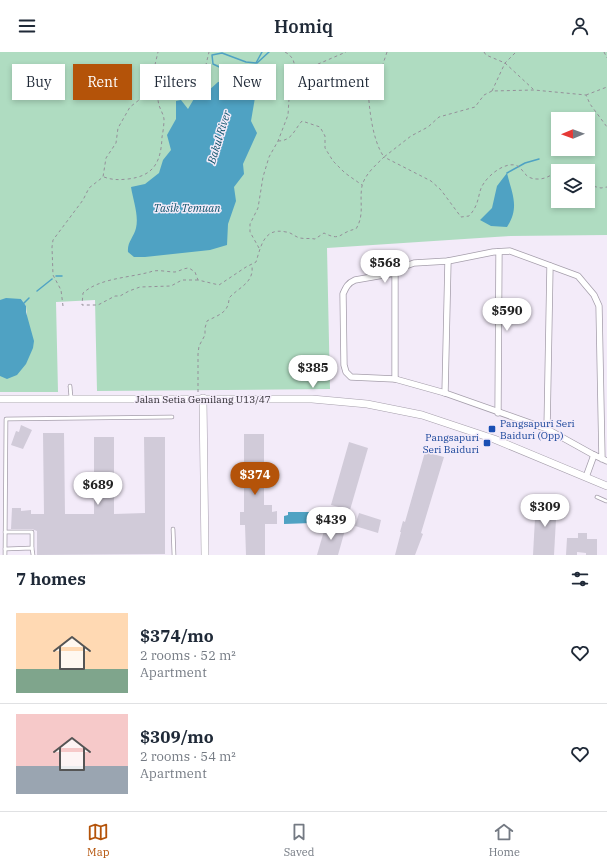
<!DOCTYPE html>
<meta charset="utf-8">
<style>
:root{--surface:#fff;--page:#f2f2f3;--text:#1f2937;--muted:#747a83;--line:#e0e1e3;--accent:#b45309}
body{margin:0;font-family:"IBM Plex Serif",serif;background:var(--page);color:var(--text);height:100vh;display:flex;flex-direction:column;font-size:15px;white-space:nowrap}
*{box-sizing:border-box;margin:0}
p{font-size:13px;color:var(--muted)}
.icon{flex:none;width:22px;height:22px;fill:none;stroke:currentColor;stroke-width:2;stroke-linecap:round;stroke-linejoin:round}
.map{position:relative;height:503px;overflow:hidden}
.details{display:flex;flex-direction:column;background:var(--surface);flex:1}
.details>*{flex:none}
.banner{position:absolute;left:12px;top:12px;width:400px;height:36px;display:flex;gap:8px}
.needle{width:26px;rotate:269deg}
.fabs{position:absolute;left:551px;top:60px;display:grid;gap:8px}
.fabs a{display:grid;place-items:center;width:44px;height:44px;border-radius:0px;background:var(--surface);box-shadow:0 2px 6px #0003;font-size:20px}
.price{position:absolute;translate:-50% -34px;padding:0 9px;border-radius:14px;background:#fff;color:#222;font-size:13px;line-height:26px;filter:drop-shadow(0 1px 2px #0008)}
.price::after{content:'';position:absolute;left:50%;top:24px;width:12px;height:9px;margin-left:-6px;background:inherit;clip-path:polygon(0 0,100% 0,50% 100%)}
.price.active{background:var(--accent);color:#fff}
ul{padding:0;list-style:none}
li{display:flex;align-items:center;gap:12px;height:100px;padding:0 16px}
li+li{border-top:1px solid var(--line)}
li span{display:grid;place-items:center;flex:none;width:112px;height:80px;border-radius:0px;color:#555}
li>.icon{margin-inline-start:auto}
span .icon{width:48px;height:48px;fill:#fffc;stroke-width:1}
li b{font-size:17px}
h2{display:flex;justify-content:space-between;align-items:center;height:48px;padding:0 16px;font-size:17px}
.tag{padding:0 14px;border-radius:0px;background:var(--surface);box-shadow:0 2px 6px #0003;font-size:14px;line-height:36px}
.tag.active{background:var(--accent);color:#fff}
header{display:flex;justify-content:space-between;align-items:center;height:52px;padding:0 16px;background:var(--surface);font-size:18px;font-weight:600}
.tab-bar{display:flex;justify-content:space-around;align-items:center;height:56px;border-top:1px solid var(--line);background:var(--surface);font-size:11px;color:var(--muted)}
.tab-bar a{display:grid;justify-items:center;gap:2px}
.tab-bar .active{color:var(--accent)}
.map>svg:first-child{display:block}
.green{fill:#afdcc1;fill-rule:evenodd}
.water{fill:#4fa2c3}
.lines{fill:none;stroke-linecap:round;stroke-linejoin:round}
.stream{stroke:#4fa2c3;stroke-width:1.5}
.building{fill:#d1cbd9}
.service-casing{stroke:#a59eab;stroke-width:4.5}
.minor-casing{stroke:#a59eab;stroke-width:7}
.tertiary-casing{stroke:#a59eab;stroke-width:8}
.path{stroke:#948f99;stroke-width:1;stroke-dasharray:3 3;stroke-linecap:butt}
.service{stroke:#fff;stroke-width:3}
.minor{stroke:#fff;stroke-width:5.5}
.tertiary{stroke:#fff;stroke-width:7}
.transit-dot{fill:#1a4fb4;stroke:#f3ebf9;stroke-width:1.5}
.labels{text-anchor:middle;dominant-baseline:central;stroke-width:3;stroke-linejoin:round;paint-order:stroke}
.street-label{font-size:10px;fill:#302d33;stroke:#f3ebf9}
.transit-label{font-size:10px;fill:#164399;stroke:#f3ebf9;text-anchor:start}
.water-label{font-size:11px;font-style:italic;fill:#0e536b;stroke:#f3ebf9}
</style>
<header><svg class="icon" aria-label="menu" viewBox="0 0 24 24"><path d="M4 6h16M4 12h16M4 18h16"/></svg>Homiq<svg class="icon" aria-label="person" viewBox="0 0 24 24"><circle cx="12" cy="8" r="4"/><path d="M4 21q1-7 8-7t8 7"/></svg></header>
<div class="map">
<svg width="607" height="503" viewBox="0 0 607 503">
<rect width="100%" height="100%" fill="#f3ebf9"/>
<g class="green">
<path d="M0,0H607V183L510,184L327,196L330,337L97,339L95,248L56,250L58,340H0V324L27,266L26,254L21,247L0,248ZM558,67H588V97H558ZM558,119H588V149H558Z"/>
<polygon points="330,455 353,462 349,476 326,468"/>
</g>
<g class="water">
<path d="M245,26L257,34L251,69L257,81L243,112L244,122L234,135L236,149L228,172L227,193L210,198L145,205H134L128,200C127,190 134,185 136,176C139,163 133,148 131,135L145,132L159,121L163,108L171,98L167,83L176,67V49L181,48L188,57L195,45L207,40L218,30Z"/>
<path d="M507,121C512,142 520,155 507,175L491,174L480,168L492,156L497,134Z"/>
<polygon points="6,246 21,247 26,254 26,260 34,289 33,296 26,312 17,323 7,327 0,324 0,248"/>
<polygon points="288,460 311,460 312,471 284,472 284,464 288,463"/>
</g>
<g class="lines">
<g class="stream">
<polyline points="257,11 269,0"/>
<polyline points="245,27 213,12 212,3 222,1 246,10 256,11 262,0"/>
<polyline points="507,121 525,111 539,107"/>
<polyline points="56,224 62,224"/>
<polyline points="37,239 52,227"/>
<polyline points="23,252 29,246"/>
</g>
</g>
<g class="building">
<polygon points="21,373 32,378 23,397 11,393 16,379 19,380"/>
<polygon points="43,381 64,381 65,462 94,462 94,385 114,385 114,462 145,461 144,385 165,385 165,502 37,503 37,479 32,477 11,477 12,456 21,456 21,459 31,458 31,462 44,462"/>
<polygon points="244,382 264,382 264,453 272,453 272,460 277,459 277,472 265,472 265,503 246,503 245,473 240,473 240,460 244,460"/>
<polygon points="349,390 368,396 350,458 331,453"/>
<polygon points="425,400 444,405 421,481 423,482 415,503 395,503 401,480 400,480 403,469 405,470"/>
<polygon points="536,448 557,449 554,503 533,503"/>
<polygon points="359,461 381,468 378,481 355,474"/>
<polygon points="326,472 345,478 338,503 317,503"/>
<polygon points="578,481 587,481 587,487 597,487 597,503 586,503 586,501 577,500 577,503 566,503 567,486 578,486"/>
</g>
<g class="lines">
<g class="service-casing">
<g id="service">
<polyline points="70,334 71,346"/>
<polyline points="597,445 606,449"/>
<polyline points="173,477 174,503"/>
<polyline points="5,480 32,480 32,496"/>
<polyline points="5,497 32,496 33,503"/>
<polyline points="5,503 6,367 172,365"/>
</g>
</g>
<g class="minor-casing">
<g id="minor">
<polyline points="395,327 395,221"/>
<polyline points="445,341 448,209"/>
<polyline points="498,361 499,200"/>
<polyline points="547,377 550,214"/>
<path d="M602,407L599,254L594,243L578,224L510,199L493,200L448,209L414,211L403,215L395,221L355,228C348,231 346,235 343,242L344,313L346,320L351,325L395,327L445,341L547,377L592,402L607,409"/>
<polyline points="586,425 594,403"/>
</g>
</g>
<g class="tertiary-casing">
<g id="tertiary">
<polyline points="203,346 205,503"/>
<polyline points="0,347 312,347 367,352 422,363 494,387 607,434"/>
</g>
</g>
<g class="path">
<path d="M285,0C294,5 295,11 295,22"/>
<path d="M387,0L383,12L369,28L368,35C369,55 372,88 384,105L411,84L428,75L439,65L475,55L484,43L492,39L534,38L586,43L590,52L607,75"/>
<polyline points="484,0 486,3 505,11 533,37"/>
<polyline points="604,0 607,6"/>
<polyline points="492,39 505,11 516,0"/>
<polyline points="586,43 607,35"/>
<path d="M278,89C292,89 294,78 302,69L320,75L325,84V96L333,109L345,121L362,133"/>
<path d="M104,125C112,128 119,128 128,127C154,124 161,110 162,85C163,80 164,73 164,67C163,60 158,55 158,47C159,38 165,25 173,21C181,16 191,24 199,27L204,21L209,0"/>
<polyline points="588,133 601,136 607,135"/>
<polyline points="259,196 250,180 250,172 258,156 263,125 269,105 278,89 288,63 290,31 295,22 346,0"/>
<path d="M198,228H182L171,234L140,235L129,239L120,244H115L98,253H82L83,241C100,226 128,226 150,220C157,217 167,220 175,220C180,219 184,216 189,216L195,220L198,228L219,233L246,215L256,210C261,194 264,175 286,180C291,180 295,185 300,186C305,187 310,186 315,187L324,181C342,190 339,180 356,177C365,162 359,150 362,134C365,122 376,113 384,105L431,129L441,138L461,165L469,164C481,151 477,140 484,131C490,122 504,111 515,113C524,115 523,127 537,127C550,128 557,115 571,119"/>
<polyline points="63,254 61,238 53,223 52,195 53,188 83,148 89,136 103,125 106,106 116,91 118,76 130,55 139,48 146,36 154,17 158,0"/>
<path d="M198,340V302L199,294L205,283V276L207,269C218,263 229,261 229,246C239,235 254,231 252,214"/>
</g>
<use href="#service" class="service"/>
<use href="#minor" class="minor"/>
<use href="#tertiary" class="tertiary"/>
</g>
<g class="transit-dot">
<rect x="488" y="373" width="8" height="8" rx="2"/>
<rect x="483" y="387" width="8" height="8" rx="2"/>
</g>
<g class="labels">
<g class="street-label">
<text x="203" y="347">Jalan Setia Gemilang U13/47</text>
</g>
<g class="transit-label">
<text x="500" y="371">Pangsapuri Seri<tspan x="500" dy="12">Baiduri (Opp)</tspan></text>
<text x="479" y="385" text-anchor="end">Pangsapuri<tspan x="479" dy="12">Seri Baiduri</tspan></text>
</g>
<g class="water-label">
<text transform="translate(219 85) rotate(-73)">Bakul River</text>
<text x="187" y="156">Tasik Temuan</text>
</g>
</g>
</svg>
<div class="fabs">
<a><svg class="needle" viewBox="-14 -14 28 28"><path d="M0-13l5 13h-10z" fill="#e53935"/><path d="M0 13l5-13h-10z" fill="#747a83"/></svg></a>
<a><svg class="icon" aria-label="layers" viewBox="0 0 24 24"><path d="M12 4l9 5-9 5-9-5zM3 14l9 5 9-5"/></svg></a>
</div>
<b class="price" style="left:385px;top:232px">$568</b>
<b class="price" style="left:507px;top:280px">$590</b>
<b class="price" style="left:313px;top:337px">$385</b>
<b class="price active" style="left:255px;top:444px">$374</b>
<b class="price" style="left:98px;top:454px">$689</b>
<b class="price" style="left:545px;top:476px">$309</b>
<b class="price" style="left:331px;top:489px">$439</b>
<div class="banner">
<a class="tag">Buy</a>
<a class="tag active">Rent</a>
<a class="tag">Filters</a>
<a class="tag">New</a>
<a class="tag">Apartment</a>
</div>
</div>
<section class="details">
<h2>7 homes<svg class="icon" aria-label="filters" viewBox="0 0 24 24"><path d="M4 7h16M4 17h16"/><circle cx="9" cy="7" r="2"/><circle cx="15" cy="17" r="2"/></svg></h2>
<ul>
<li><span style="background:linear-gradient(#ffd9b3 70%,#7fa58c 0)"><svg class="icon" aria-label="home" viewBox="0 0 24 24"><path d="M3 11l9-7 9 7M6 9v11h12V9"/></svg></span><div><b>$374/mo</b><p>2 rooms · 52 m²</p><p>Apartment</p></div><svg class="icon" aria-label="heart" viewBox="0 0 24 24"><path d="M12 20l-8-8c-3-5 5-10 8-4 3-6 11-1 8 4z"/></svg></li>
<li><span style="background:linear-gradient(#f6c9c9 65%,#9aa5b1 0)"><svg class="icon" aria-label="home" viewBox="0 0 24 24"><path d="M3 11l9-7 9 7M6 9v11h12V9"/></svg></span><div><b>$309/mo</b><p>2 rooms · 54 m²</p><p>Apartment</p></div><svg class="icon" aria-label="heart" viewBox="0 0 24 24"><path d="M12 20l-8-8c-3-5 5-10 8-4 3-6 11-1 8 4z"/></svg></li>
</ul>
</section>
<nav class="tab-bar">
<a class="active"><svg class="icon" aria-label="map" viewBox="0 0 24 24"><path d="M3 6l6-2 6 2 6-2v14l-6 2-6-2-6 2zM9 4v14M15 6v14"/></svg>Map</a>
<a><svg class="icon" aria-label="saved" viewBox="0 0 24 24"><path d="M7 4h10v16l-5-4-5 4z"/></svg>Saved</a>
<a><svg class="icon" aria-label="home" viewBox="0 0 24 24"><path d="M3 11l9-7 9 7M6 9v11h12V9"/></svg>Home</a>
</nav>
